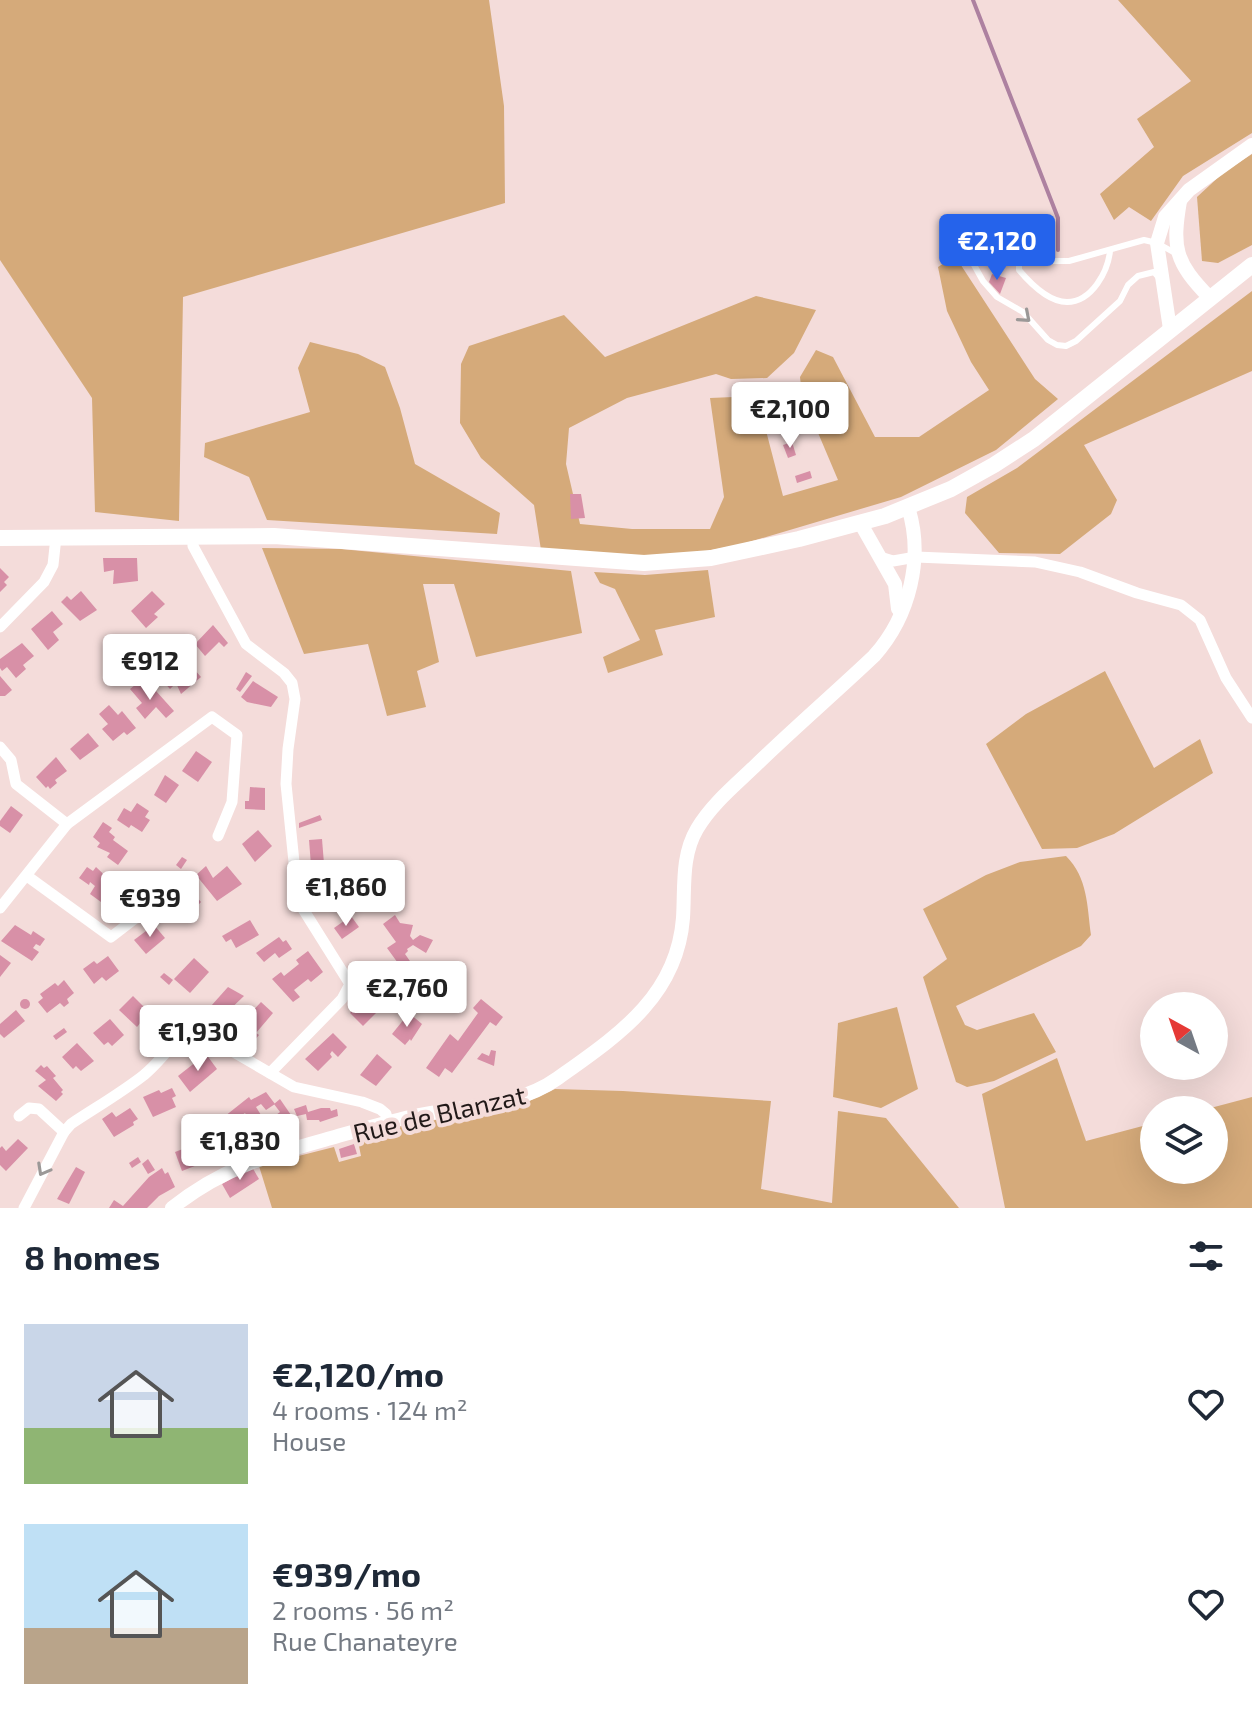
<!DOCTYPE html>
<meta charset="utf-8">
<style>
:root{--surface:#fff;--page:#f6f6f7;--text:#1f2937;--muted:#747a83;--accent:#2563eb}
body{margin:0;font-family:"Exo 2",sans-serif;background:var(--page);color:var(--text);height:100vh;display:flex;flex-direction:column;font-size:30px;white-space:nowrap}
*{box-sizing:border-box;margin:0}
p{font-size:26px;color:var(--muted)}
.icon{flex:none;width:44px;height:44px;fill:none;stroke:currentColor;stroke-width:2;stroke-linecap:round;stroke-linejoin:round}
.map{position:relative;height:1208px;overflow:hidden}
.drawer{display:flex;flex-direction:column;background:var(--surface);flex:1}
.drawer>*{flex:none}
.needle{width:52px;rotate:320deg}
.buttons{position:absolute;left:1140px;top:992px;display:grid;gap:16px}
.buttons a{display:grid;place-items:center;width:88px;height:88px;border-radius:50%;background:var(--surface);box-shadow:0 8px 32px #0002;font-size:40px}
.price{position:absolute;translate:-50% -68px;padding:0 18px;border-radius:8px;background:#fff;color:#222;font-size:26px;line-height:52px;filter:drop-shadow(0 2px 4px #0008)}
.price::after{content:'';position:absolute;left:50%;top:48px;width:24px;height:18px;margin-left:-12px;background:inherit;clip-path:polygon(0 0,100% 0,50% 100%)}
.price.selected{background:var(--accent);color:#fff}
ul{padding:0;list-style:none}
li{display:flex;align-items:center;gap:24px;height:200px;padding:0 24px}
li span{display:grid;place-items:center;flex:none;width:224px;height:160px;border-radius:0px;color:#555}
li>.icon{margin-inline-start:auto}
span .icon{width:96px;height:96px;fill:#fffc;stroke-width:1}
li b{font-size:34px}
h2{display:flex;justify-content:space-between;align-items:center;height:96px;padding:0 24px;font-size:34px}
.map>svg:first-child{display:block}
.green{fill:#d5aa7a}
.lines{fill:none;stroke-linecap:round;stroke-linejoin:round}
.stream{stroke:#ad81a0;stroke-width:4}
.building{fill:#d890a7}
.service{stroke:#fff;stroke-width:6}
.minor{stroke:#fff;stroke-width:11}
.tertiary{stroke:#fff;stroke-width:14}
.secondary{stroke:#fff;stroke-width:16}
.oneway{stroke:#9b9897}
.labels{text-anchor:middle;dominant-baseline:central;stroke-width:8;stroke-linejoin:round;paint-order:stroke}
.street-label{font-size:26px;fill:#211918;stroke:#f4dcda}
</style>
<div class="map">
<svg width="1252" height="1208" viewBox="0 0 1252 1208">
<rect width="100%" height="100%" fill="#f4dcda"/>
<g class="green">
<polygon points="0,0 489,0 504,106 505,203 183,297 179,521 95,512 92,398 0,260"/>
<polygon points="1118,0 1252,0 1252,133 1183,176 1151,221 1129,207 1114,220 1100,194 1154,147 1137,119 1191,81"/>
<polygon points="1252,154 1252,245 1218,263 1202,261 1197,197 1224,172"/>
<polygon points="955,256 1035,379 1058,399 996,450 901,497 739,545 684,555 597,555 541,550 534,505 481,458 460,423 461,364 469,346 564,315 605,357 756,296 816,310 794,353 767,378 731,379 716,374 627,398 569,428 566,464 580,524 632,529 710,529 724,497 710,398 757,396 783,496 838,480 802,395 800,377 816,350 833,357 875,437 919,437 989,390 971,362 947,311 938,267"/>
<polygon points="1252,291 1252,371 1084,445 1117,500 1111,514 1060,554 999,553 965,513 967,497 1017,468"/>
<polygon points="310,342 358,354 385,367 400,408 415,464 500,513 497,534 267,520 249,477 204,457 205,443 310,412 298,368"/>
<polygon points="262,548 341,549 571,571 582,633 476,657 454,584 423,584 439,662 417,671 426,707 387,716 368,644 304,654"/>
<polygon points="708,570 715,617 655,630 663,655 608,673 603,657 640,640 615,589 600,583 594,572 645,575"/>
<polygon points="1105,671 1154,768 1200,739 1213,773 1114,834 1077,848 1042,849 986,744 1026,714"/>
<path d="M1066,856C1088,878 1087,906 1091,935L1081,946L956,1006L965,1025L977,1030L1034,1013L1056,1052L994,1081L967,1087L956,1082L923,977L947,959L923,909L986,875L1020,862Z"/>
<polygon points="897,1007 918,1089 881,1108 833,1097 838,1023"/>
<polygon points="1057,1058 1086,1141 1154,1123 1154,1170 1214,1170 1214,1110 1203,1110 1252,1097 1252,1208 1005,1208 982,1094"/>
<polygon points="555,1089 623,1091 771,1101 761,1189 832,1203 838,1111 886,1118 959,1208 272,1208 259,1166 334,1147 339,1162 361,1156 358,1141 401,1125 512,1109"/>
</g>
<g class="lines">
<polyline class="stream" points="973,0 1058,218 1058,250"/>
</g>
<g class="building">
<polygon points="992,274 1006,278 1000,294 989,282"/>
<polygon points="780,410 785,423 776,426 771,414"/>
<polygon points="803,418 806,427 798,430 795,420"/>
<polygon points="792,442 796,455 788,458 783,445"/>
<polygon points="810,471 812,478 797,483 795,476"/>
<polygon points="570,494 581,494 585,518 571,519"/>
<polygon points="103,558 137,558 138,581 113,584 114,570 104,572"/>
<polygon points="0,568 9,577 4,582 7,585 0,592"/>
<polygon points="81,591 97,610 80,621 61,602 67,596 71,600"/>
<polygon points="152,591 165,604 154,614 158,617 146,628 131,611"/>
<polygon points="52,611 63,624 53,632 59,640 48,650 31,629"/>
<polygon points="213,625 228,643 224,647 219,642 205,656 195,644"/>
<polygon points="22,643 34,656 23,665 26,669 16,678 7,667 2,671 0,668 0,659"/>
<polygon points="186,660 201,677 181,694 176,683 170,689 161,679"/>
<polygon points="246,672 252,676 240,692 236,689"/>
<polygon points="0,676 12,690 5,696 0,696"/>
<polygon points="140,681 151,696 156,691 174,711 166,718 156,707 145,719 136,708 142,703 130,689"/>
<polygon points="253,681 278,697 271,707 247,702 241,697"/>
<polygon points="109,705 118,715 122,711 136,728 127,735 124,732 113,741 102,729 108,724 99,714"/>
<polygon points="88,733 99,746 80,760 70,749"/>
<polygon points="196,751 212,762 198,782 182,771"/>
<polygon points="56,757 67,771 55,780 57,783 50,789 48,786 46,788 36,777"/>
<polygon points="165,775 179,785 166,803 154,795"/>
<polygon points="250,787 265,788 265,810 245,809 245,801 249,801"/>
<polygon points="137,803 149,811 145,817 150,820 142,832 131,825 129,828 117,820 124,808 131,812"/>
<polygon points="11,806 23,815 10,833 0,826 0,821"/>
<polygon points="320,815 322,820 299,828 299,823"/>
<polygon points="103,822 112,828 109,832 115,837 113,840 128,851 118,865 107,857 110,853 97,847 100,843 93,837"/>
<polygon points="258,830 272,846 255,862 242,844"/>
<polygon points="322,839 325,876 312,878 309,840"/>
<polygon points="182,857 187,860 181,869 176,865"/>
<polygon points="206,866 213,878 227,866 242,884 217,901 196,875"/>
<polygon points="87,867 93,871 96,867 114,884 101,902 90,894 95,886 90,882 89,885 79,878"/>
<polygon points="185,884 201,902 189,915 188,913 181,919 178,915 180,913 171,902 177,897 174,894"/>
<polygon points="395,915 400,923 413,925 410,936 413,940 420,935 433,940 426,953 413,945 407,949 408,951 405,954 412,964 403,970 387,948 396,942 383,924"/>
<polygon points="351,916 359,927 342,939 334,928"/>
<polygon points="250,920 259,935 236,948 231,939 226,942 222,936"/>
<polygon points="15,925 31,935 33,931 45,939 40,946 36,944 33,948 39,952 32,961 1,941"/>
<polygon points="154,925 165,938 146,954 134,940"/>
<polygon points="279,937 283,942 286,940 292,949 279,958 275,953 264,962 256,953"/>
<polygon points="308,951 323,972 311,982 308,979 294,990 300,997 293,1002 272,979 281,972 284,976 299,964 296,960"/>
<polygon points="0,955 11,963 0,977"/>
<polygon points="108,956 119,971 106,981 102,977 94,984 83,969 94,961 97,964"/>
<polygon points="194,958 209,972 190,993 174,979"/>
<polygon points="164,973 173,980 169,985 160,977"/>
<polygon points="64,980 74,993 67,999 69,1003 64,1007 60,1003 47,1013 38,1002 43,998 40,994 55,983 58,986"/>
<polygon points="228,987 244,996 223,1016 211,1006"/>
<polygon points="369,993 383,1006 363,1026 350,1013"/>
<polygon points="133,996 149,1012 137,1027 119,1010"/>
<circle cx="25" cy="1004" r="5"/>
<polygon points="481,999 503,1017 496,1026 490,1022 452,1073 445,1068 439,1077 426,1068 450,1034 458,1041 478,1013 473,1008"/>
<polygon points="261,1002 273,1013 256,1033 259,1035 253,1042 241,1031 251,1019 248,1016"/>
<polygon points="16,1010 25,1021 4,1038 0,1034 0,1024"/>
<polygon points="409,1013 422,1024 411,1041 410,1039 405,1045 392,1034"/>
<polygon points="110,1019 124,1035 112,1046 108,1042 104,1045 93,1033"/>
<polygon points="64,1028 67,1032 56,1040 53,1036"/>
<polygon points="333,1033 347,1047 338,1057 332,1051 330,1054 332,1057 318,1071 305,1059"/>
<polygon points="77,1043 94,1061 81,1071 76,1066 73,1069 62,1057"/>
<polygon points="491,1050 496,1051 494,1066 477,1059 482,1053 489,1056"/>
<polygon points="206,1054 217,1069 190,1092 178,1076"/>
<polygon points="377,1054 392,1067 376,1086 360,1075"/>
<polygon points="41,1065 44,1068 47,1066 56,1076 53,1078 63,1090 61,1092 63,1094 56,1101 38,1086 46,1080 35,1071"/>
<polygon points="172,1088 176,1096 172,1098 176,1107 153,1117 143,1097 159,1090 161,1093"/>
<polygon points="266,1092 275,1104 266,1110 261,1104 256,1107 261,1115 251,1122 245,1113 225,1127 222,1126 224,1128 220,1131 215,1124 249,1097 251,1100"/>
<polygon points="280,1099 291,1115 281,1123 276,1115 280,1112 274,1104"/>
<polygon points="306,1105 308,1112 321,1108 330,1108 331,1111 337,1109 338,1116 320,1122 319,1120 307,1120 306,1114 297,1116 294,1109"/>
<polygon points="130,1108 138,1119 133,1122 134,1125 114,1137 102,1119 112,1112 116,1117"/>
<polygon points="18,1139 28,1148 6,1171 0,1165 0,1148 2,1146 6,1151"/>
<polygon points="196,1144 205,1162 182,1171 175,1152"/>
<polygon points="354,1144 357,1154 341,1158 339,1149"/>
<polygon points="138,1157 141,1162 132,1168 129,1163"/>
<polygon points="148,1159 155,1170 148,1174 142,1164"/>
<polygon points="76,1167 85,1172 69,1204 57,1199"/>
<polygon points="252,1167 259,1179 230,1198 222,1184"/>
<polygon points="162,1168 165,1174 168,1172 175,1187 159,1196 147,1208 109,1208 114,1200 123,1206 149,1177"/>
</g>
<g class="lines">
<g class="service">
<path d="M1024,261L1019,264V270C1030,283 1049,302 1067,302C1092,302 1108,271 1110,251"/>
<polyline points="1160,279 1154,272 1138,276 1128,285 1120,301 1076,341 1066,346 1057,345 1048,340 1023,312 997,297 983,281 969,256 974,250 982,250 1026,261 1069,261 1144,240 1157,243 1175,253"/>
</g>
<g class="minor">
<polyline points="193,536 193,546 246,644 284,673 292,683 295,699 288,749 286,784 298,901 350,984 342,999 270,1073"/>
<polyline points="880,557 893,561 916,557 1035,562 1080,572 1137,593 1181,605 1200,620 1226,678 1252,718"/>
<polyline points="0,627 44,582 53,565 56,537"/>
<polyline points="0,747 11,760 16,784 67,824 212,717 237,735 232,802 218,836"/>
<polyline points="27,876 111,937 150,907"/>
<polyline points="0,908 67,824"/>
<path d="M19,1116L29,1108L39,1109L64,1132L71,1124C95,1108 121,1093 144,1075C164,1058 170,1043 194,1029L294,1087L362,1102L380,1109L386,1114L388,1122"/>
<polyline points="24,1208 64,1132"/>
</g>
<g class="tertiary">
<path d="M1180,201C1172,248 1175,262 1209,297"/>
<polyline points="1170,329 1157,243 1165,217 1189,190 1252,145"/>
<polyline points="861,524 895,584 898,609"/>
<path d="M172,1208C223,1167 270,1155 331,1138C360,1130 389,1121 419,1115C466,1106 518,1107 558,1078C617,1036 677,997 683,918C685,888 681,856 697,829C711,805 734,786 754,767C793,729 835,693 874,656C910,616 924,557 908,507"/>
</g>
<polyline class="secondary" points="0,538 274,536 644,563 711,558 799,539 885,516 951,489 994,465 1034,439 1252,265"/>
</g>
<defs><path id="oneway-chevron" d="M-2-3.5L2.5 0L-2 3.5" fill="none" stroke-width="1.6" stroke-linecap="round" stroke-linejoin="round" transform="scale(2)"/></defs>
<g class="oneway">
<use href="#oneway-chevron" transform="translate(1025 317) rotate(41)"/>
<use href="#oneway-chevron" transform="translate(43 1170) rotate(119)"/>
</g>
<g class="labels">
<g class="street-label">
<text transform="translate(439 1113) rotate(-13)">Rue de Blanzat</text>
</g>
</g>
</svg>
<div class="buttons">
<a><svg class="needle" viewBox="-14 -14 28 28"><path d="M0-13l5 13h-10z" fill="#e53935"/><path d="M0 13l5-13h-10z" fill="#747a83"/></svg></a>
<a><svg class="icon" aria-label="layers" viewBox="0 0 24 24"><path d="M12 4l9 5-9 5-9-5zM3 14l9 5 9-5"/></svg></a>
</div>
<b class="price selected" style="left:997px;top:282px">€2,120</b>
<b class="price" style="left:790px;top:450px">€2,100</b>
<b class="price" style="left:150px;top:702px">€912</b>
<b class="price" style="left:346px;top:928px">€1,860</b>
<b class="price" style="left:150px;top:939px">€939</b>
<b class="price" style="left:407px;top:1029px">€2,760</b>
<b class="price" style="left:198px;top:1073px">€1,930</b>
<b class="price" style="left:240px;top:1182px">€1,830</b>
</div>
<section class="drawer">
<h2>8 homes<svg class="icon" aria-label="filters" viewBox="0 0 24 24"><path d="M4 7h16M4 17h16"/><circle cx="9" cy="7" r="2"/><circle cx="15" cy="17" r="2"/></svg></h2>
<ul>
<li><span style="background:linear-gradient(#c9d6e8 65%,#8fb573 0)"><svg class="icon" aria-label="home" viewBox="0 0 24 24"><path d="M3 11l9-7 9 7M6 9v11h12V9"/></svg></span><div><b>€2,120/mo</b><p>4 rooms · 124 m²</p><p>House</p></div><svg class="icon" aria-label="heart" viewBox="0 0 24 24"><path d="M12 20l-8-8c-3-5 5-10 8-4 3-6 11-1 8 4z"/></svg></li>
<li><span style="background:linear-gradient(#bfe0f5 65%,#b9a48a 0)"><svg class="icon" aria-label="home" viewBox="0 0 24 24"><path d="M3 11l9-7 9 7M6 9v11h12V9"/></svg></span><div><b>€939/mo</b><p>2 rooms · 56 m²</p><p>Rue Chanateyre</p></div><svg class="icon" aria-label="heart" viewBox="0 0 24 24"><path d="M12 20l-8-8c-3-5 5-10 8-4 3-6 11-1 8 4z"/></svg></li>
</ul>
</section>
